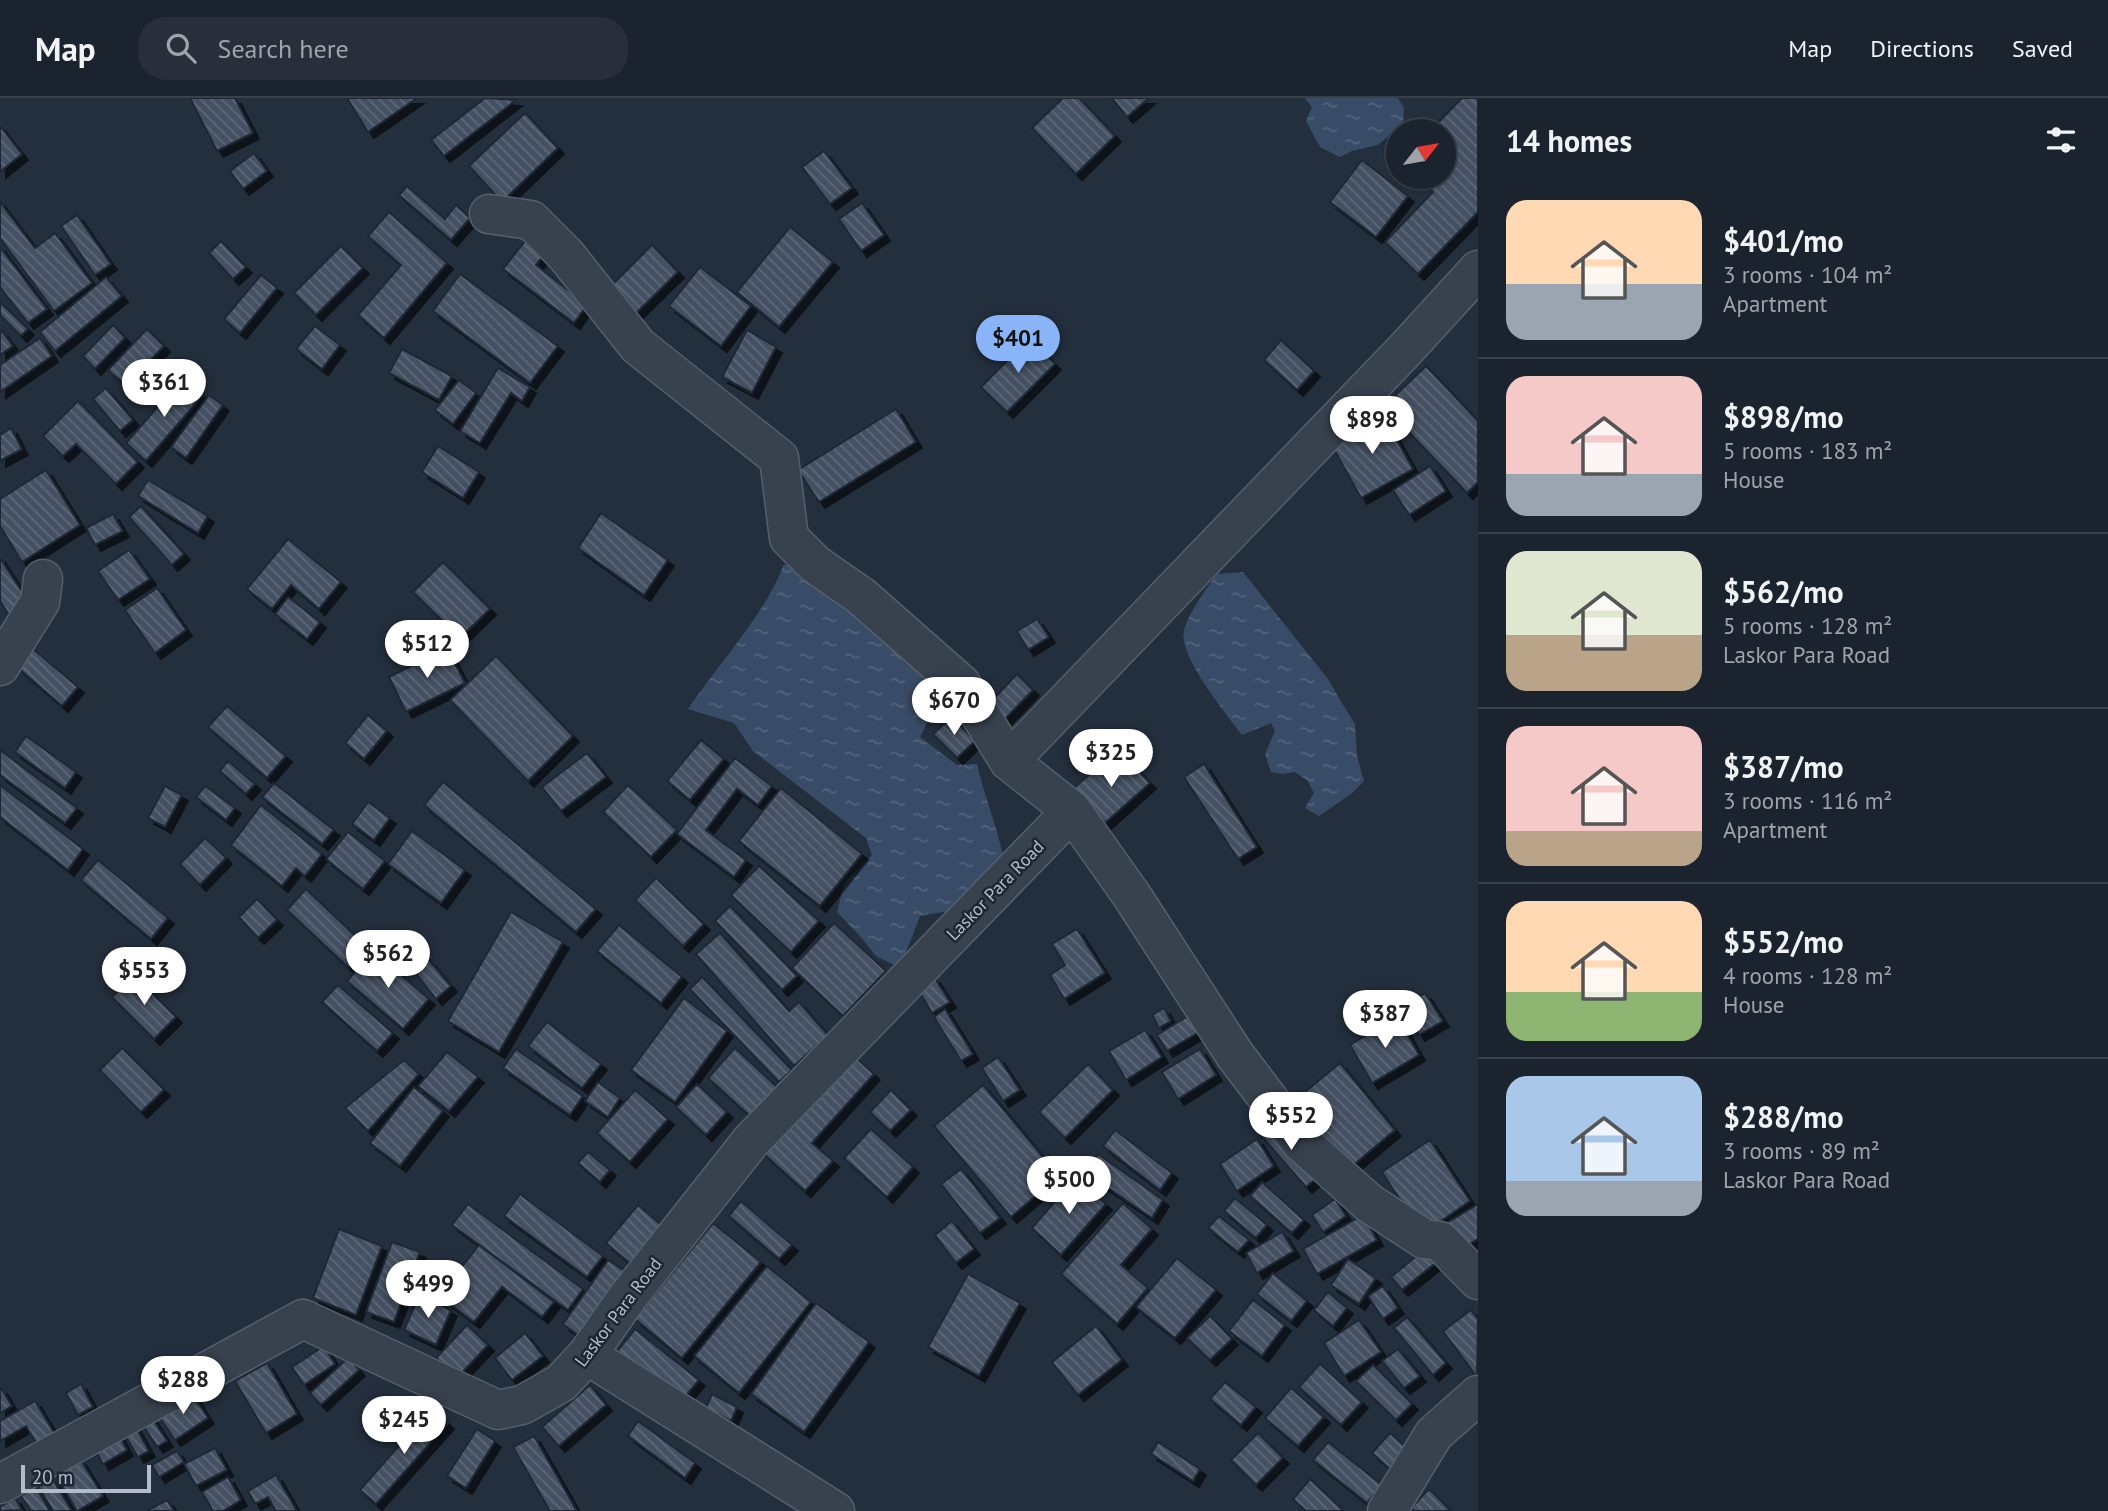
<!DOCTYPE html>
<meta charset="utf-8">
<style>
:root{--surface:#1b232e;--page:#282f3a;--text:#f1f3f6;--muted:#a0a4aa;--line:#39404a;--accent:#8ab4f8}
body{margin:0;font-family:"PT Sans",sans-serif;background:var(--page);color:var(--text);height:100vh;display:flex;flex-direction:column;font-size:26px;white-space:nowrap}
*{box-sizing:border-box;margin:0}
p{font-size:23px;color:var(--muted)}
.icon{flex:none;width:38px;height:38px;fill:none;stroke:currentColor;stroke-width:2;stroke-linecap:round;stroke-linejoin:round}
.map{position:relative;flex:1;overflow:hidden}
.panel{display:flex;flex-direction:column;background:var(--surface);width:630px}
.panel>*{flex:none}
.needle{width:46px;rotate:59deg}
.tools{position:absolute;left:1386px;top:21px;display:grid;gap:14px}
.tools a{display:grid;place-items:center;width:70px;height:70px;border-radius:50%;background:var(--surface);box-shadow:0 2px 5px #0004,0 0 0 2px var(--line);font-size:35px}
.scale{position:absolute;left:21px;bottom:18px;width:130px;box-sizing:border-box;padding-left:7px;border:4px solid #b4bcc9;border-top:0;font-size:19px;line-height:24px;white-space:nowrap;color:#b4bcc9;-webkit-text-stroke:5px #1d2633;paint-order:stroke}
.price{position:absolute;translate:-50% -60px;padding:0 16px;border-radius:24px;background:#fff;color:#222;font-size:23px;line-height:46px;filter:drop-shadow(0 2px 4px #0008)}
.price::after{content:'';position:absolute;left:50%;top:42px;width:21px;height:16px;margin-left:-10px;background:inherit;clip-path:polygon(0 0,100% 0,50% 100%)}
.price.on{background:var(--accent);color:#111}
ul{padding:0;list-style:none}
li{display:flex;align-items:center;gap:21px;height:175px;padding:0 28px}
li+li{border-top:2px solid var(--line)}
li span{display:grid;place-items:center;flex:none;width:196px;height:140px;border-radius:21px;color:#555}
li>.icon{margin-inline-start:auto}
span .icon{width:84px;height:84px;fill:#fffc;stroke-width:1}
li b{font-size:30px}
h2{display:flex;justify-content:space-between;align-items:center;height:84px;padding:0 28px;font-size:30px}
header{display:flex;align-items:center;gap:42px;box-sizing:border-box;height:98px;padding:0 35px;background:var(--surface);border-bottom:2px solid var(--line)}
header strong{font-size:33px}
nav{display:flex;gap:38px;margin-inline-start:auto;font-size:24px}
.search{width:490px;height:63px;background:var(--page);display:flex;align-items:center;gap:18px;box-sizing:border-box;padding:0 24px;border-radius:28px;color:var(--muted);font-size:26px}
main{display:flex;flex:1;min-height:0}
.map>svg:first-child{display:block}
.water{fill:url(#water-ripples)}
.building{fill:url(#building-back-hatch);stroke:#1f2835;stroke-width:2;filter:url(#shadow)}
.lines{fill:none;stroke-linecap:round;stroke-linejoin:round}
.minor-casing{stroke:#565f6c;stroke-width:41}
.minor{stroke:#38414e;stroke-width:38}
.labels{text-anchor:middle;dominant-baseline:central;stroke-width:5;stroke-linejoin:round;paint-order:stroke}
.street-label{font-size:18px;fill:#b4bcc9;stroke:#1d2633}
</style>
<header>
<strong>Map</strong>
<div class="search"><svg class="icon" aria-label="search" viewBox="0 0 24 24"><circle cx="10" cy="10" r="6"/><path d="M15 15l6 6"/></svg>Search here</div>
<nav><a>Map</a><a>Directions</a><a>Saved</a></nav>
</header>
<main>
<div class="map">
<svg width="1478" height="1413" viewBox="0 0 1478 1413">
<defs>
<pattern id="water-ripples" width="26" height="14" patternUnits="userSpaceOnUse" patternTransform="scale(1.75)"><rect width="26" height="14" fill="#394c67"/><path d="M2 4q2-2 4 0t4 0M15 11q2-2 4 0t4 0" fill="none" stroke="#53647b"/></pattern>
<pattern id="building-back-hatch" width="6" height="6" patternUnits="userSpaceOnUse" patternTransform="scale(1.75)"><rect width="6" height="6" fill="#455162"/><path d="M-1 5l2 2M0 0l6 6M5-1l2 2" fill="none" stroke="#5d6877"/></pattern>
<filter id="shadow"><feDropShadow dx="6" dy="6" stdDeviation="0" flood-color="#0009"/></filter>
</defs>
<rect width="100%" height="100%" fill="#242f3e"/>
<g class="water">
<polygon points="1305,0 1398,0 1404,10 1403,26 1378,47 1352,53 1340,59 1320,49 1306,23 1312,9"/>
<path d="M784,466L808,476L944,597L934,611L920,639L957,667L977,666C984,697 996,726 1003,757L966,810L920,818L900,870L876,858L860,838L837,814L844,786L872,757L866,740L753,653L734,625L688,611C718,567 766,515 784,466Z"/>
<path d="M1243,474L1328,581L1342,605L1355,626L1357,658L1364,683L1351,696L1319,718L1305,710L1314,695L1307,682L1295,674L1282,676L1271,674L1265,656L1275,633L1271,625L1242,637C1227,617 1178,558 1184,533C1187,517 1207,490 1217,476Z"/>
</g>
<g class="building">
<polygon points="190,0 235,0 253,35 217,53"/>
<polygon points="347,0 417,0 368,34"/>
<polygon points="485,0 516,2 444,58 431,42"/>
<polygon points="1063,0 1079,0 1115,38 1076,76 1032,30"/>
<polygon points="1112,0 1149,0 1127,19"/>
<polygon points="1462,0 1478,0 1478,114 1418,176 1385,144 1433,94 1418,79 1444,79 1444,33 1430,33"/>
<polygon points="525,15 558,50 502,104 469,68"/>
<polygon points="0,28 22,56 0,74"/>
<polygon points="824,53 852,90 830,106 802,69"/>
<polygon points="254,55 267,73 243,91 230,73"/>
<polygon points="1362,62 1408,98 1376,139 1330,104"/>
<polygon points="407,88 445,121 456,107 470,120 451,142 399,97"/>
<polygon points="0,104 35,150 55,135 92,185 54,213 0,140"/>
<polygon points="862,105 884,137 861,153 839,121"/>
<polygon points="389,114 447,165 384,240 358,217 401,167 368,138"/>
<polygon points="77,117 111,166 95,177 61,128"/>
<polygon points="790,129 833,164 779,229 737,194"/>
<polygon points="533,133 551,147 536,167 587,207 574,225 503,171"/>
<polygon points="221,143 246,169 233,181 209,155"/>
<polygon points="652,147 678,174 629,222 603,196"/>
<polygon points="341,148 363,170 316,217 294,195"/>
<polygon points="0,149 47,211 28,225 0,189"/>
<polygon points="700,169 751,208 721,248 669,208"/>
<polygon points="460,176 558,248 530,285 433,213"/>
<polygon points="261,177 277,190 240,235 224,221"/>
<polygon points="106,179 122,198 55,253 40,234"/>
<polygon points="0,204 28,231 21,238 0,217"/>
<polygon points="113,227 125,240 95,271 83,258"/>
<polygon points="315,228 340,247 322,271 296,251"/>
<polygon points="147,231 164,248 126,288 108,272"/>
<polygon points="747,232 776,249 752,295 722,279"/>
<polygon points="2,233 13,248 0,257 0,235"/>
<polygon points="40,240 52,258 0,294 0,267"/>
<polygon points="1030,240 1055,266 1007,314 981,289"/>
<polygon points="1281,242 1314,273 1297,292 1264,262"/>
<polygon points="402,251 452,278 439,302 389,275"/>
<polygon points="1426,268 1478,323 1478,384 1467,395 1384,308"/>
<polygon points="498,270 530,289 522,303 511,295 480,345 460,333"/>
<polygon points="183,280 203,297 146,363 126,345"/>
<polygon points="459,282 476,295 453,326 435,312"/>
<polygon points="106,290 133,322 120,333 93,301"/>
<polygon points="209,297 223,307 186,360 171,349"/>
<polygon points="78,303 138,364 116,386 76,346 63,358 43,338"/>
<polygon points="896,311 916,344 819,404 798,372"/>
<polygon points="1383,317 1413,371 1361,400 1331,346"/>
<polygon points="11,330 22,351 0,363 0,337"/>
<polygon points="438,348 479,374 463,400 422,374"/>
<polygon points="1430,368 1446,393 1409,417 1393,392"/>
<polygon points="46,372 80,427 22,464 0,428 0,401"/>
<polygon points="148,382 208,418 198,435 138,398"/>
<polygon points="141,408 184,456 172,467 129,419"/>
<polygon points="601,415 668,462 644,497 578,450"/>
<polygon points="113,416 123,433 95,447 86,430"/>
<polygon points="288,441 341,484 319,511 291,487 272,511 247,491"/>
<polygon points="129,452 150,481 118,502 98,473"/>
<polygon points="0,460 30,506 11,520 0,503"/>
<polygon points="443,464 490,511 460,540 413,494"/>
<polygon points="157,490 186,532 155,555 125,512"/>
<polygon points="288,499 320,524 307,541 275,516"/>
<polygon points="1037,521 1049,539 1028,552 1017,533"/>
<polygon points="32,550 78,589 62,608 17,569"/>
<polygon points="447,550 465,585 406,614 389,579"/>
<polygon points="496,558 573,638 528,683 450,602"/>
<polygon points="1017,576 1033,592 999,627 983,612"/>
<polygon points="227,608 286,658 267,680 208,629"/>
<polygon points="368,617 387,633 364,661 345,645"/>
<polygon points="952,619 975,643 957,660 933,636"/>
<polygon points="26,638 76,674 65,690 15,654"/>
<polygon points="701,642 724,661 690,702 667,683"/>
<polygon points="0,652 77,710 65,725 0,677"/>
<polygon points="587,655 606,679 561,713 542,689"/>
<polygon points="735,660 772,688 758,707 737,691 706,732 746,762 734,779 677,736"/>
<polygon points="228,663 255,686 246,696 220,673"/>
<polygon points="1105,663 1117,676 1131,664 1150,685 1105,725 1074,690"/>
<polygon points="1204,666 1257,749 1238,761 1184,679"/>
<polygon points="443,684 596,811 576,834 424,707"/>
<polygon points="274,685 334,732 322,746 262,699"/>
<polygon points="0,687 83,751 68,772 0,719"/>
<polygon points="628,687 677,732 651,759 603,714"/>
<polygon points="165,688 182,697 165,729 148,720"/>
<polygon points="205,688 235,710 226,722 196,699"/>
<polygon points="781,690 862,756 820,808 739,743"/>
<polygon points="368,704 390,720 374,742 352,726"/>
<polygon points="261,707 322,756 305,778 296,770 282,788 231,747"/>
<polygon points="412,733 465,772 441,805 388,766"/>
<polygon points="348,734 385,763 363,791 326,761"/>
<polygon points="205,740 226,760 200,787 180,766"/>
<polygon points="98,762 168,820 151,841 81,782"/>
<polygon points="759,768 819,823 791,854 731,797"/>
<polygon points="656,780 704,826 683,848 635,802"/>
<polygon points="306,791 368,850 349,870 287,812"/>
<polygon points="257,801 277,822 258,840 239,819"/>
<polygon points="730,808 797,878 782,892 715,823"/>
<polygon points="511,814 563,844 499,954 448,923"/>
<polygon points="834,825 886,873 843,918 792,870"/>
<polygon points="619,827 682,879 661,905 597,853"/>
<polygon points="1077,831 1105,875 1064,901 1050,877 1065,867 1052,846"/>
<polygon points="720,835 789,913 799,904 828,937 794,968 696,856"/>
<polygon points="373,853 429,901 403,931 347,883"/>
<polygon points="429,862 451,888 436,901 415,874"/>
<polygon points="134,877 176,919 154,941 112,899"/>
<polygon points="702,879 792,972 779,984 690,891"/>
<polygon points="934,879 950,904 932,915 917,890"/>
<polygon points="338,887 393,935 377,953 322,904"/>
<polygon points="1425,895 1443,923 1419,937 1402,909"/>
<polygon points="684,900 727,933 675,1004 631,972"/>
<polygon points="1164,910 1171,923 1159,930 1152,917"/>
<polygon points="945,911 973,956 961,963 934,919"/>
<polygon points="1191,916 1201,933 1167,953 1157,937"/>
<polygon points="1397,918 1419,957 1372,985 1350,947"/>
<polygon points="547,924 601,966 582,990 528,948"/>
<polygon points="1145,932 1162,959 1126,982 1109,953"/>
<polygon points="122,950 164,992 141,1014 100,972"/>
<polygon points="735,950 777,989 751,1019 708,980"/>
<polygon points="516,951 583,998 570,1017 503,970"/>
<polygon points="1200,951 1216,977 1178,1001 1162,974"/>
<polygon points="447,954 478,979 449,1013 418,988"/>
<polygon points="853,957 874,976 812,1045 833,1063 805,1093 764,1056"/>
<polygon points="998,959 1020,992 1003,1003 982,970"/>
<polygon points="404,962 419,976 368,1033 345,1010"/>
<polygon points="1340,965 1395,1032 1344,1075 1288,1008"/>
<polygon points="1088,966 1113,992 1065,1040 1039,1014"/>
<polygon points="598,984 620,1000 608,1019 585,1003"/>
<polygon points="697,986 727,1014 706,1037 676,1009"/>
<polygon points="983,987 1059,1078 1011,1119 934,1028"/>
<polygon points="414,989 443,1013 400,1068 370,1045"/>
<polygon points="635,992 668,1021 630,1064 597,1035"/>
<polygon points="891,992 911,1012 890,1033 870,1014"/>
<polygon points="1276,1018 1325,1073 1306,1089 1258,1034"/>
<polygon points="871,1031 913,1069 887,1099 844,1060"/>
<polygon points="1115,1032 1172,1075 1160,1092 1103,1048"/>
<polygon points="1257,1041 1274,1068 1237,1093 1220,1066"/>
<polygon points="1430,1042 1470,1103 1422,1136 1382,1074"/>
<polygon points="588,1054 610,1072 600,1084 578,1065"/>
<polygon points="1098,1056 1163,1102 1152,1120 1086,1075"/>
<polygon points="961,1071 1000,1120 980,1135 941,1086"/>
<polygon points="1076,1079 1106,1106 1061,1157 1032,1130"/>
<polygon points="1262,1084 1304,1122 1292,1135 1250,1098"/>
<polygon points="520,1096 603,1158 587,1179 504,1118"/>
<polygon points="1235,1100 1267,1127 1256,1140 1224,1113"/>
<polygon points="1335,1101 1346,1118 1323,1134 1312,1117"/>
<polygon points="741,1103 792,1147 779,1161 729,1118"/>
<polygon points="1123,1105 1152,1131 1121,1167 1148,1190 1117,1226 1061,1176"/>
<polygon points="468,1106 583,1191 568,1212 452,1127"/>
<polygon points="1478,1106 1478,1141 1455,1154 1440,1129"/>
<polygon points="638,1107 665,1130 633,1168 606,1145"/>
<polygon points="1363,1117 1377,1142 1317,1176 1303,1151"/>
<polygon points="1219,1118 1249,1142 1238,1154 1208,1130"/>
<polygon points="952,1123 974,1151 956,1165 935,1137"/>
<polygon points="713,1125 761,1164 682,1260 635,1221"/>
<polygon points="339,1131 382,1148 356,1217 313,1200"/>
<polygon points="1282,1134 1294,1153 1257,1175 1246,1155"/>
<polygon points="392,1144 420,1154 394,1224 366,1214"/>
<polygon points="479,1147 554,1204 542,1219 502,1189 474,1224 439,1198"/>
<polygon points="1427,1149 1438,1163 1402,1192 1391,1179"/>
<polygon points="1177,1160 1216,1192 1175,1240 1136,1209"/>
<polygon points="1348,1161 1376,1180 1359,1206 1331,1187"/>
<polygon points="608,1162 628,1175 582,1240 563,1226"/>
<polygon points="767,1168 811,1204 739,1295 694,1258"/>
<polygon points="1273,1175 1307,1203 1291,1223 1257,1196"/>
<polygon points="968,1176 1020,1205 979,1278 928,1249"/>
<polygon points="1383,1188 1398,1210 1383,1221 1368,1198"/>
<polygon points="1328,1194 1347,1210 1333,1228 1314,1212"/>
<polygon points="419,1198 451,1212 436,1247 404,1232"/>
<polygon points="1253,1202 1285,1227 1262,1258 1229,1233"/>
<polygon points="816,1205 869,1244 804,1334 751,1296"/>
<polygon points="1471,1212 1478,1221 1477,1279 1443,1233"/>
<polygon points="1210,1218 1232,1241 1210,1262 1187,1240"/>
<polygon points="1407,1219 1446,1265 1433,1277 1394,1230"/>
<polygon points="1359,1222 1381,1254 1344,1278 1324,1245"/>
<polygon points="467,1227 488,1247 457,1280 436,1260"/>
<polygon points="1096,1228 1122,1262 1078,1297 1052,1264"/>
<polygon points="635,1231 699,1282 678,1307 614,1257"/>
<polygon points="525,1235 543,1258 512,1282 495,1260"/>
<polygon points="324,1248 335,1266 304,1287 292,1269"/>
<polygon points="1398,1251 1420,1278 1404,1290 1382,1263"/>
<polygon points="348,1260 359,1272 321,1307 310,1295"/>
<polygon points="267,1265 297,1316 266,1335 235,1283"/>
<polygon points="1320,1266 1362,1304 1341,1327 1299,1289"/>
<polygon points="1373,1267 1412,1306 1396,1322 1356,1283"/>
<polygon points="1225,1284 1256,1309 1241,1327 1210,1301"/>
<polygon points="81,1286 93,1309 78,1317 66,1295"/>
<polygon points="590,1287 606,1307 559,1348 542,1329"/>
<polygon points="1,1290 12,1308 0,1315 0,1291"/>
<polygon points="1291,1290 1324,1319 1298,1348 1265,1320"/>
<polygon points="192,1295 208,1320 175,1342 158,1317"/>
<polygon points="712,1296 737,1309 731,1323 706,1310"/>
<polygon points="35,1303 56,1338 38,1348 26,1328 0,1343 0,1323"/>
<polygon points="432,1310 448,1325 376,1406 360,1392"/>
<polygon points="151,1318 167,1343 157,1349 141,1324"/>
<polygon points="638,1323 695,1365 685,1380 628,1338"/>
<polygon points="135,1328 149,1353 138,1359 123,1334"/>
<polygon points="477,1331 495,1343 466,1390 447,1378"/>
<polygon points="1258,1335 1283,1360 1256,1387 1231,1362"/>
<polygon points="1390,1335 1409,1352 1391,1372 1372,1355"/>
<polygon points="119,1337 127,1352 103,1366 95,1351"/>
<polygon points="534,1338 577,1413 550,1413 513,1349"/>
<polygon points="1158,1344 1200,1371 1193,1383 1151,1356"/>
<polygon points="1328,1344 1382,1387 1367,1405 1313,1362"/>
<polygon points="215,1350 227,1372 196,1388 184,1366"/>
<polygon points="177,1353 184,1364 159,1379 152,1367"/>
<polygon points="80,1361 103,1398 77,1413 55,1376"/>
<polygon points="276,1377 297,1413 276,1413 268,1399 255,1406 248,1393"/>
<polygon points="228,1379 241,1402 223,1413 213,1413 202,1394"/>
<polygon points="52,1380 72,1413 53,1413 38,1388"/>
<polygon points="1310,1381 1344,1413 1306,1413 1293,1401"/>
<polygon points="35,1388 50,1413 31,1413 21,1398"/>
<polygon points="1429,1391 1451,1413 1415,1413 1411,1410"/>
<polygon points="15,1400 22,1412 0,1413 0,1409"/>
<polygon points="167,1402 174,1413 148,1413 148,1412"/>
</g>
<g class="lines">
<g class="minor-casing">
<g id="minor">
<polyline points="489,116 531,122 566,157 638,248 779,360 789,440 815,466 861,498 961,586 1009,663 1072,713 1132,798 1235,957 1301,1044 1369,1105 1424,1141 1440,1143 1478,1182"/>
<polyline points="0,568 40,504 43,481"/>
<polyline points="1009,663 1404,253 1478,172"/>
<polyline points="587,1257 835,1413"/>
<polyline points="0,1386 303,1221 498,1312 522,1307 561,1285 587,1257 627,1200 751,1043 1072,713"/>
<polyline points="1387,1413 1434,1336 1478,1297"/>
</g>
</g>
<use href="#minor" class="minor"/>
</g>
<g class="labels">
<g class="street-label">
<text transform="translate(995 792) rotate(-46)">Laskor Para Road</text>
<text transform="translate(618 1214) rotate(-53)">Laskor Para Road</text>
</g>
</g>
</svg>
<div class="tools">
<a><svg class="needle" viewBox="-14 -14 28 28"><path d="M0-13l5 13h-10z" fill="#e53935"/><path d="M0 13l5-13h-10z" fill="#a0a4aa"/></svg></a>
</div>
<div class="scale">20 m</div>
<b class="price on" style="left:1018px;top:277px">$401</b>
<b class="price" style="left:164px;top:321px">$361</b>
<b class="price" style="left:1372px;top:358px">$898</b>
<b class="price" style="left:427px;top:582px">$512</b>
<b class="price" style="left:954px;top:639px">$670</b>
<b class="price" style="left:1111px;top:691px">$325</b>
<b class="price" style="left:388px;top:892px">$562</b>
<b class="price" style="left:144px;top:909px">$553</b>
<b class="price" style="left:1385px;top:952px">$387</b>
<b class="price" style="left:1291px;top:1054px">$552</b>
<b class="price" style="left:1069px;top:1118px">$500</b>
<b class="price" style="left:428px;top:1222px">$499</b>
<b class="price" style="left:183px;top:1318px">$288</b>
<b class="price" style="left:404px;top:1358px">$245</b>
</div>
<section class="panel">
<h2>14 homes<svg class="icon" aria-label="filters" viewBox="0 0 24 24"><path d="M4 7h16M4 17h16"/><circle cx="9" cy="7" r="2"/><circle cx="15" cy="17" r="2"/></svg></h2>
<ul>
<li><span style="background:linear-gradient(#ffd9b3 60%,#9aa5b1 0)"><svg class="icon" aria-label="home" viewBox="0 0 24 24"><path d="M3 11l9-7 9 7M6 9v11h12V9"/></svg></span><div><b>$401/mo</b><p>3 rooms · 104 m²</p><p>Apartment</p></div></li>
<li><span style="background:linear-gradient(#f6c9c9 70%,#9aa5b1 0)"><svg class="icon" aria-label="home" viewBox="0 0 24 24"><path d="M3 11l9-7 9 7M6 9v11h12V9"/></svg></span><div><b>$898/mo</b><p>5 rooms · 183 m²</p><p>House</p></div></li>
<li><span style="background:linear-gradient(#dfe7d0 60%,#b9a48a 0)"><svg class="icon" aria-label="home" viewBox="0 0 24 24"><path d="M3 11l9-7 9 7M6 9v11h12V9"/></svg></span><div><b>$562/mo</b><p>5 rooms · 128 m²</p><p>Laskor Para Road</p></div></li>
<li><span style="background:linear-gradient(#f6c9c9 75%,#b9a48a 0)"><svg class="icon" aria-label="home" viewBox="0 0 24 24"><path d="M3 11l9-7 9 7M6 9v11h12V9"/></svg></span><div><b>$387/mo</b><p>3 rooms · 116 m²</p><p>Apartment</p></div></li>
<li><span style="background:linear-gradient(#ffd9b3 65%,#8fb573 0)"><svg class="icon" aria-label="home" viewBox="0 0 24 24"><path d="M3 11l9-7 9 7M6 9v11h12V9"/></svg></span><div><b>$552/mo</b><p>4 rooms · 128 m²</p><p>House</p></div></li>
<li><span style="background:linear-gradient(#a9c7e8 75%,#9aa5b1 0)"><svg class="icon" aria-label="home" viewBox="0 0 24 24"><path d="M3 11l9-7 9 7M6 9v11h12V9"/></svg></span><div><b>$288/mo</b><p>3 rooms · 89 m²</p><p>Laskor Para Road</p></div></li>
</ul>
</section>
</main>
